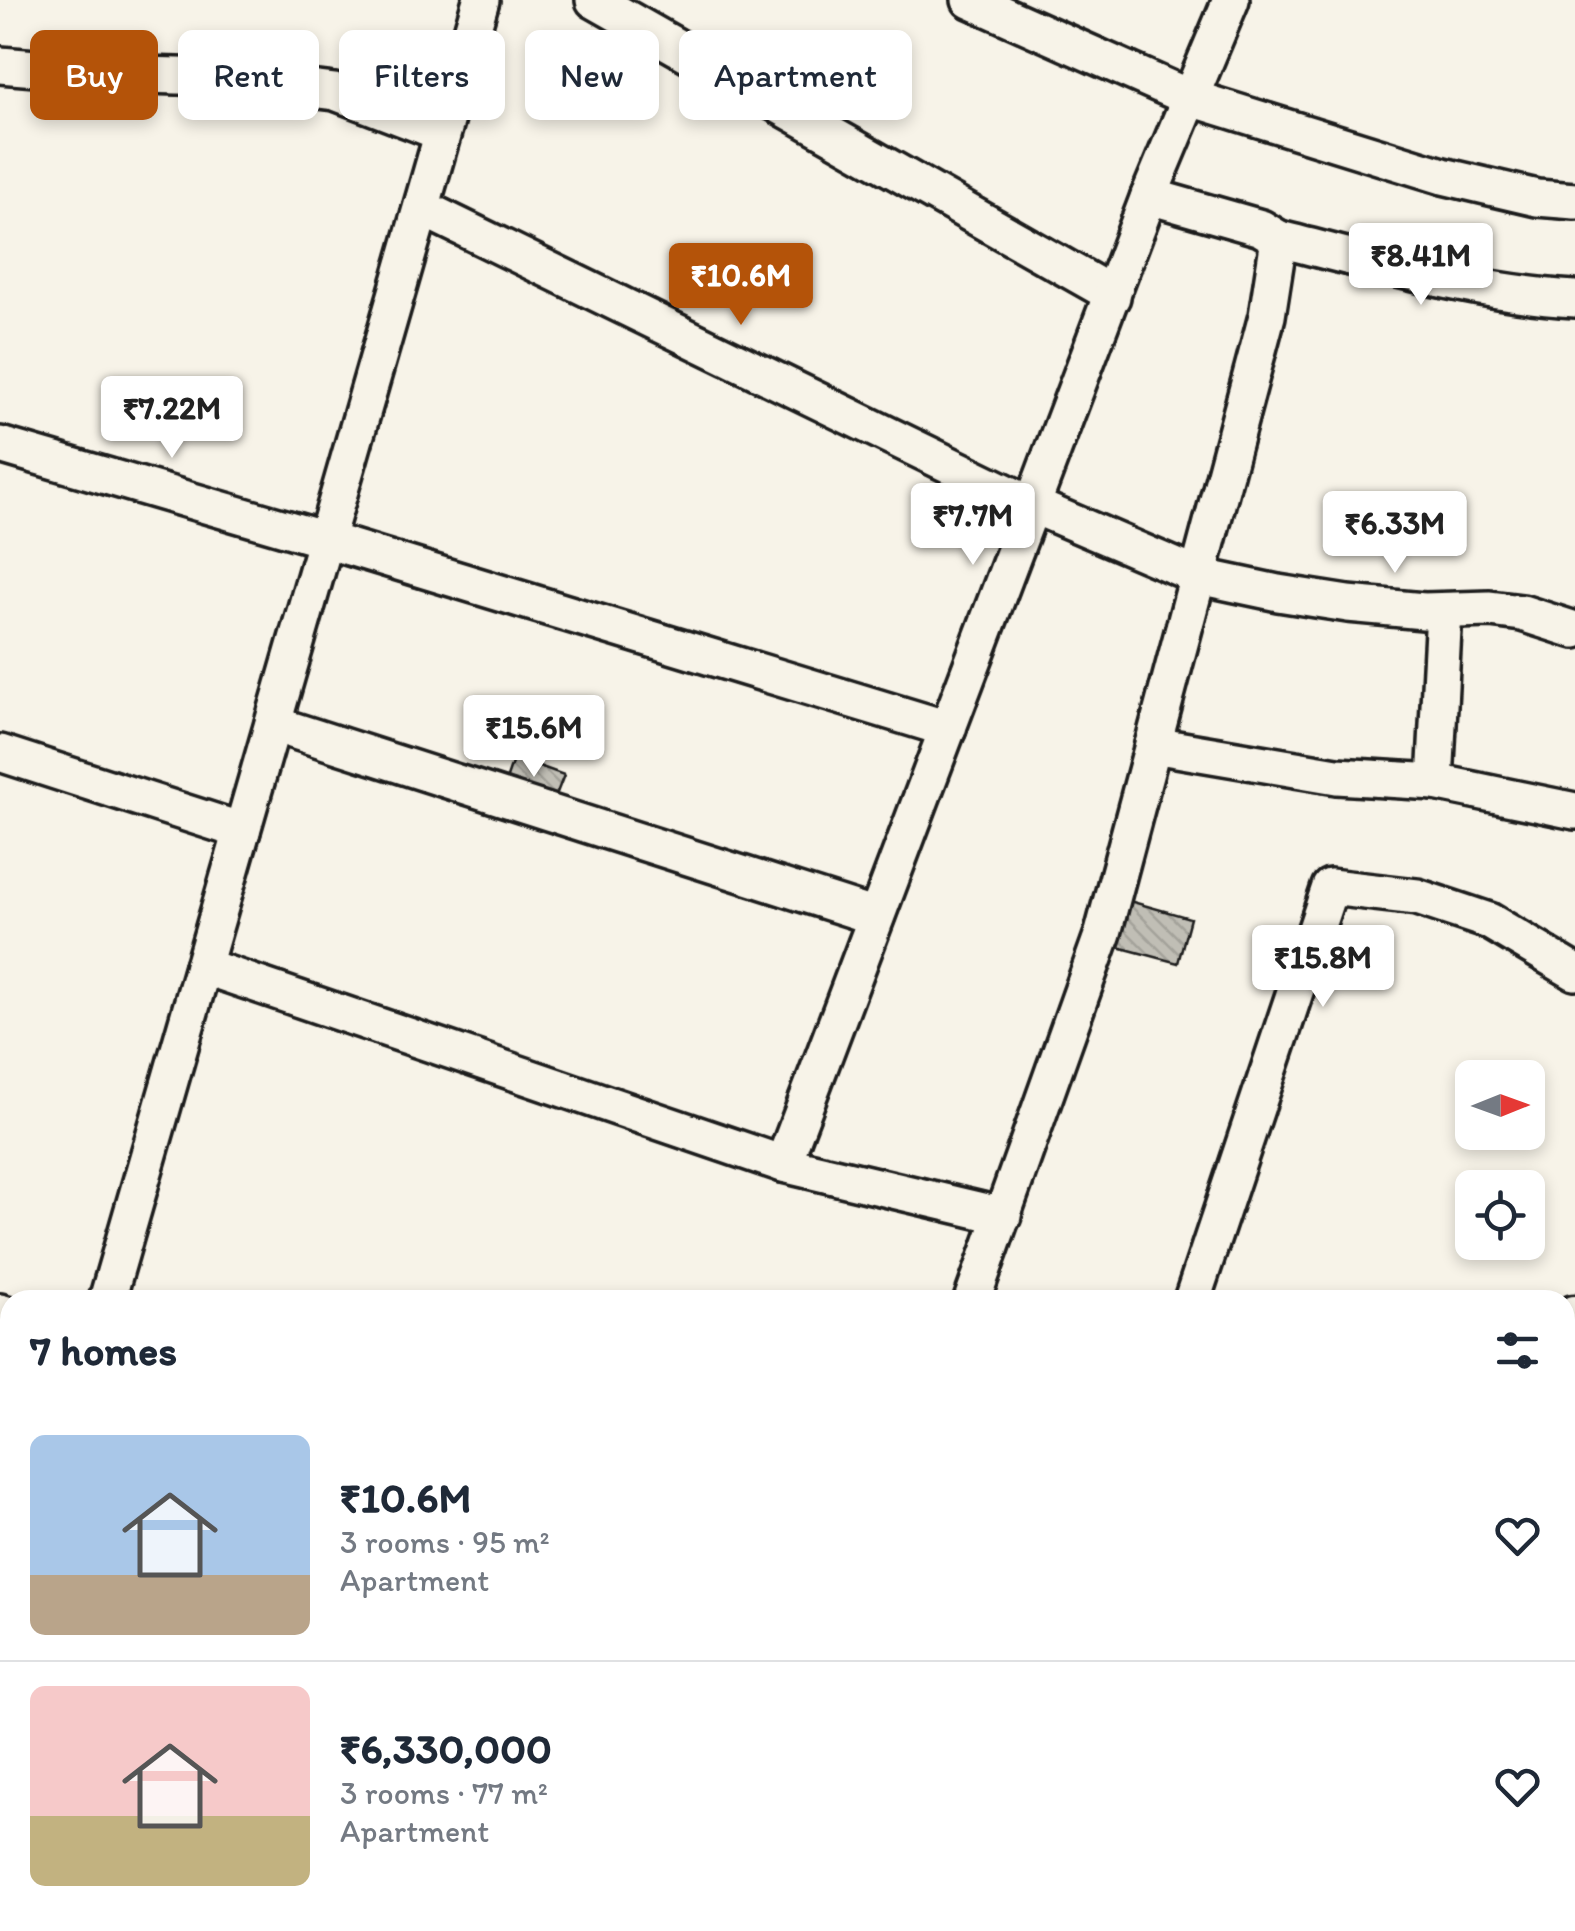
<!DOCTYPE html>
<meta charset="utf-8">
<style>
:root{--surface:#fff;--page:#f6f6f7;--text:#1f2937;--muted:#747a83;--line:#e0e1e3;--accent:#b45309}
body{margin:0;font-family:Itim,sans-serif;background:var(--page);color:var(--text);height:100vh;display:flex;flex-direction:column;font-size:38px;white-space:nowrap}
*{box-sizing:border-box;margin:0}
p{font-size:32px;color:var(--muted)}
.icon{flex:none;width:55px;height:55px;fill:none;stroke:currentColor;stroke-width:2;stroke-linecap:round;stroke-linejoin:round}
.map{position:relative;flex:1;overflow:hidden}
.details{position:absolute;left:0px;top:1290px;width:1575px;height:642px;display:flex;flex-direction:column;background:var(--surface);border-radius:30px 30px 0 0;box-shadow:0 5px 15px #0003}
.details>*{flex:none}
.top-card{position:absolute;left:30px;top:30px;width:1000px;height:90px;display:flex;gap:20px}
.needle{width:65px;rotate:89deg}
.fabs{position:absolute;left:1455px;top:1060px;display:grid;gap:20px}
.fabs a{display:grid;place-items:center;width:90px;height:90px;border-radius:15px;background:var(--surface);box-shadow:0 5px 15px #0003;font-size:50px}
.price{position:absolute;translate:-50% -85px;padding:0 22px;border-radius:10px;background:#fff;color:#222;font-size:32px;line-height:65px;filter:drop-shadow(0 2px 5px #0008)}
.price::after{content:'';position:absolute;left:50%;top:60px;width:30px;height:22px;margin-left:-15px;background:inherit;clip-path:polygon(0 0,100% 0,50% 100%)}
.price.active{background:var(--accent);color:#fff}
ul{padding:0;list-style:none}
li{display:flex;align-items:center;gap:30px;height:250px;padding:0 30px}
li+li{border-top:2px solid var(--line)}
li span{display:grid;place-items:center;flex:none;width:280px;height:200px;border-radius:15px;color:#555}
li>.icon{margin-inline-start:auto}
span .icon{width:120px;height:120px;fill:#fffc;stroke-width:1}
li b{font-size:42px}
h2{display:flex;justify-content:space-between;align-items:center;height:120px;padding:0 30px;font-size:42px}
.tag{padding:0 35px;border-radius:15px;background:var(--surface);box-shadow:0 5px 15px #0003;font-size:35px;line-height:90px}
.tag.active{background:var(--accent);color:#fff}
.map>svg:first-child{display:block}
.building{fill:url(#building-back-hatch);stroke:#1c1c1c;stroke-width:2.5}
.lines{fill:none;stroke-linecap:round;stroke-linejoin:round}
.street-casing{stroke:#1c1c1c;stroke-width:42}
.secondary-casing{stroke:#1c1c1c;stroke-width:55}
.street{stroke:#f7f3e8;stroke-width:35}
.secondary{stroke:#f7f3e8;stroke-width:48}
</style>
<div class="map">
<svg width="1575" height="1931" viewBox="0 0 1575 1931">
<defs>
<pattern id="building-back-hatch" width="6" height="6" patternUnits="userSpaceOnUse" patternTransform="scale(2.5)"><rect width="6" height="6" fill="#c0beb5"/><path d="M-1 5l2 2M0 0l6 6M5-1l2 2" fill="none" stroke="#a4a39b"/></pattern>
</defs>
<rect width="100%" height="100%" fill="#f7f3e8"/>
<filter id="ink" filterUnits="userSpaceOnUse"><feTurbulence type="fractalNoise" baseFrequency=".01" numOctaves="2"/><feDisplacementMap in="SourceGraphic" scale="20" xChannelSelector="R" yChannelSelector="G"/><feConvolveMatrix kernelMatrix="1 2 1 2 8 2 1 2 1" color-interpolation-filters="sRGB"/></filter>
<g filter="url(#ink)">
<g class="building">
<polygon points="514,757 564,775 553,803 504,786"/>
<polygon points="1115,897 1190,918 1178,963 1103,943"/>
</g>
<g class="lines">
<g class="street-casing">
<g id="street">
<polyline points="594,0 1112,294 1112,297"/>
<polyline points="970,0 1188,97 1443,176 1537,198 1575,201"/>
<polyline points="0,65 109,74 212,77 335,92 442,133"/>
<polyline points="422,208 1032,505 1198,576 1278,593 1348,604 1424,611 1490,609 1522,613 1575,630"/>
<path d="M1279,239C1377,263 1474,293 1575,299"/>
<polyline points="0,445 326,540 948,729"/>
<polyline points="273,724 876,917"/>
<polyline points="1153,745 1337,776 1435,782 1575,811"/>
<polyline points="0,753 242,831"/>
<polyline points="1435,782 1444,611"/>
<polyline points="203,966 783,1164 1003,1216"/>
<polyline points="783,1164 1149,196 1231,0"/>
<polyline points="107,1300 481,0"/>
<polyline points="972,1300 1103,933 1267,316 1279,239 1261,228 1149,196"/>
<polyline points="1192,1300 1330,887 1417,897 1489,921 1575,972"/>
<polyline points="0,1312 10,1315"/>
<polyline points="0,1549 10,1552"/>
<polyline points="1565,1638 1575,1635"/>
<polyline points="0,1665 10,1634"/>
<polyline points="1478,1922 1478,1931"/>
</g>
</g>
<g class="secondary-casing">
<g id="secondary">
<polyline points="1565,1326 1575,1320"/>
<polyline points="0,1886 10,1887"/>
<polyline points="226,1922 276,1931"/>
<polyline points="857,1931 865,1922"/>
</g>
</g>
<use href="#street" class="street"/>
<use href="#secondary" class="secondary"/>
</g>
</g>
</svg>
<div class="fabs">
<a><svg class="needle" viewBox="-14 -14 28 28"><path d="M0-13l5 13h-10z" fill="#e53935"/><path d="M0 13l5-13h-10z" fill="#747a83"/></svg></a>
<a><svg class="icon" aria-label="locate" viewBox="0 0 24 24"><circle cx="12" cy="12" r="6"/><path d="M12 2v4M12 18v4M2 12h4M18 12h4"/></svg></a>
</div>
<b class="price" style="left:1421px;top:308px">₹8.41M</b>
<b class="price active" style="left:741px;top:328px">₹10.6M</b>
<b class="price" style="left:172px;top:461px">₹7.22M</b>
<b class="price" style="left:973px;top:568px">₹7.7M</b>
<b class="price" style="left:1395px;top:576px">₹6.33M</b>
<b class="price" style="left:534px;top:780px">₹15.6M</b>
<b class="price" style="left:1323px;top:1010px">₹15.8M</b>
<div class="top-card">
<a class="tag active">Buy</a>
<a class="tag">Rent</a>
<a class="tag">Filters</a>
<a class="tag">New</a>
<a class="tag">Apartment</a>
</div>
<section class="details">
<h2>7 homes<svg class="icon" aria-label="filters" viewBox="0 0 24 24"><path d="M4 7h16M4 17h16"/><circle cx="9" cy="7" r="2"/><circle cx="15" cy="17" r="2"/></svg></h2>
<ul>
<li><span style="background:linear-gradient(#a9c7e8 70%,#b9a48a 0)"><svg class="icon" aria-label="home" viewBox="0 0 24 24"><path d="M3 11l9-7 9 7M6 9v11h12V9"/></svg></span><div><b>₹10.6M</b><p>3 rooms · 95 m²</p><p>Apartment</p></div><svg class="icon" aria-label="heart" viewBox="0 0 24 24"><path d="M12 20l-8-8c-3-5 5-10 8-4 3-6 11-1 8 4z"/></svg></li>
<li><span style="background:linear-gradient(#f6c9c9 65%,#c2b280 0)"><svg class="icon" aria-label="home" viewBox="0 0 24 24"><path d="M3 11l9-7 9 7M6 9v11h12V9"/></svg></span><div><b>₹6,330,000</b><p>3 rooms · 77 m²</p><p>Apartment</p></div><svg class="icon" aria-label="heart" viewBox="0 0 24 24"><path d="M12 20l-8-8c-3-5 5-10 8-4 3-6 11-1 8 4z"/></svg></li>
</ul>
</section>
</div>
